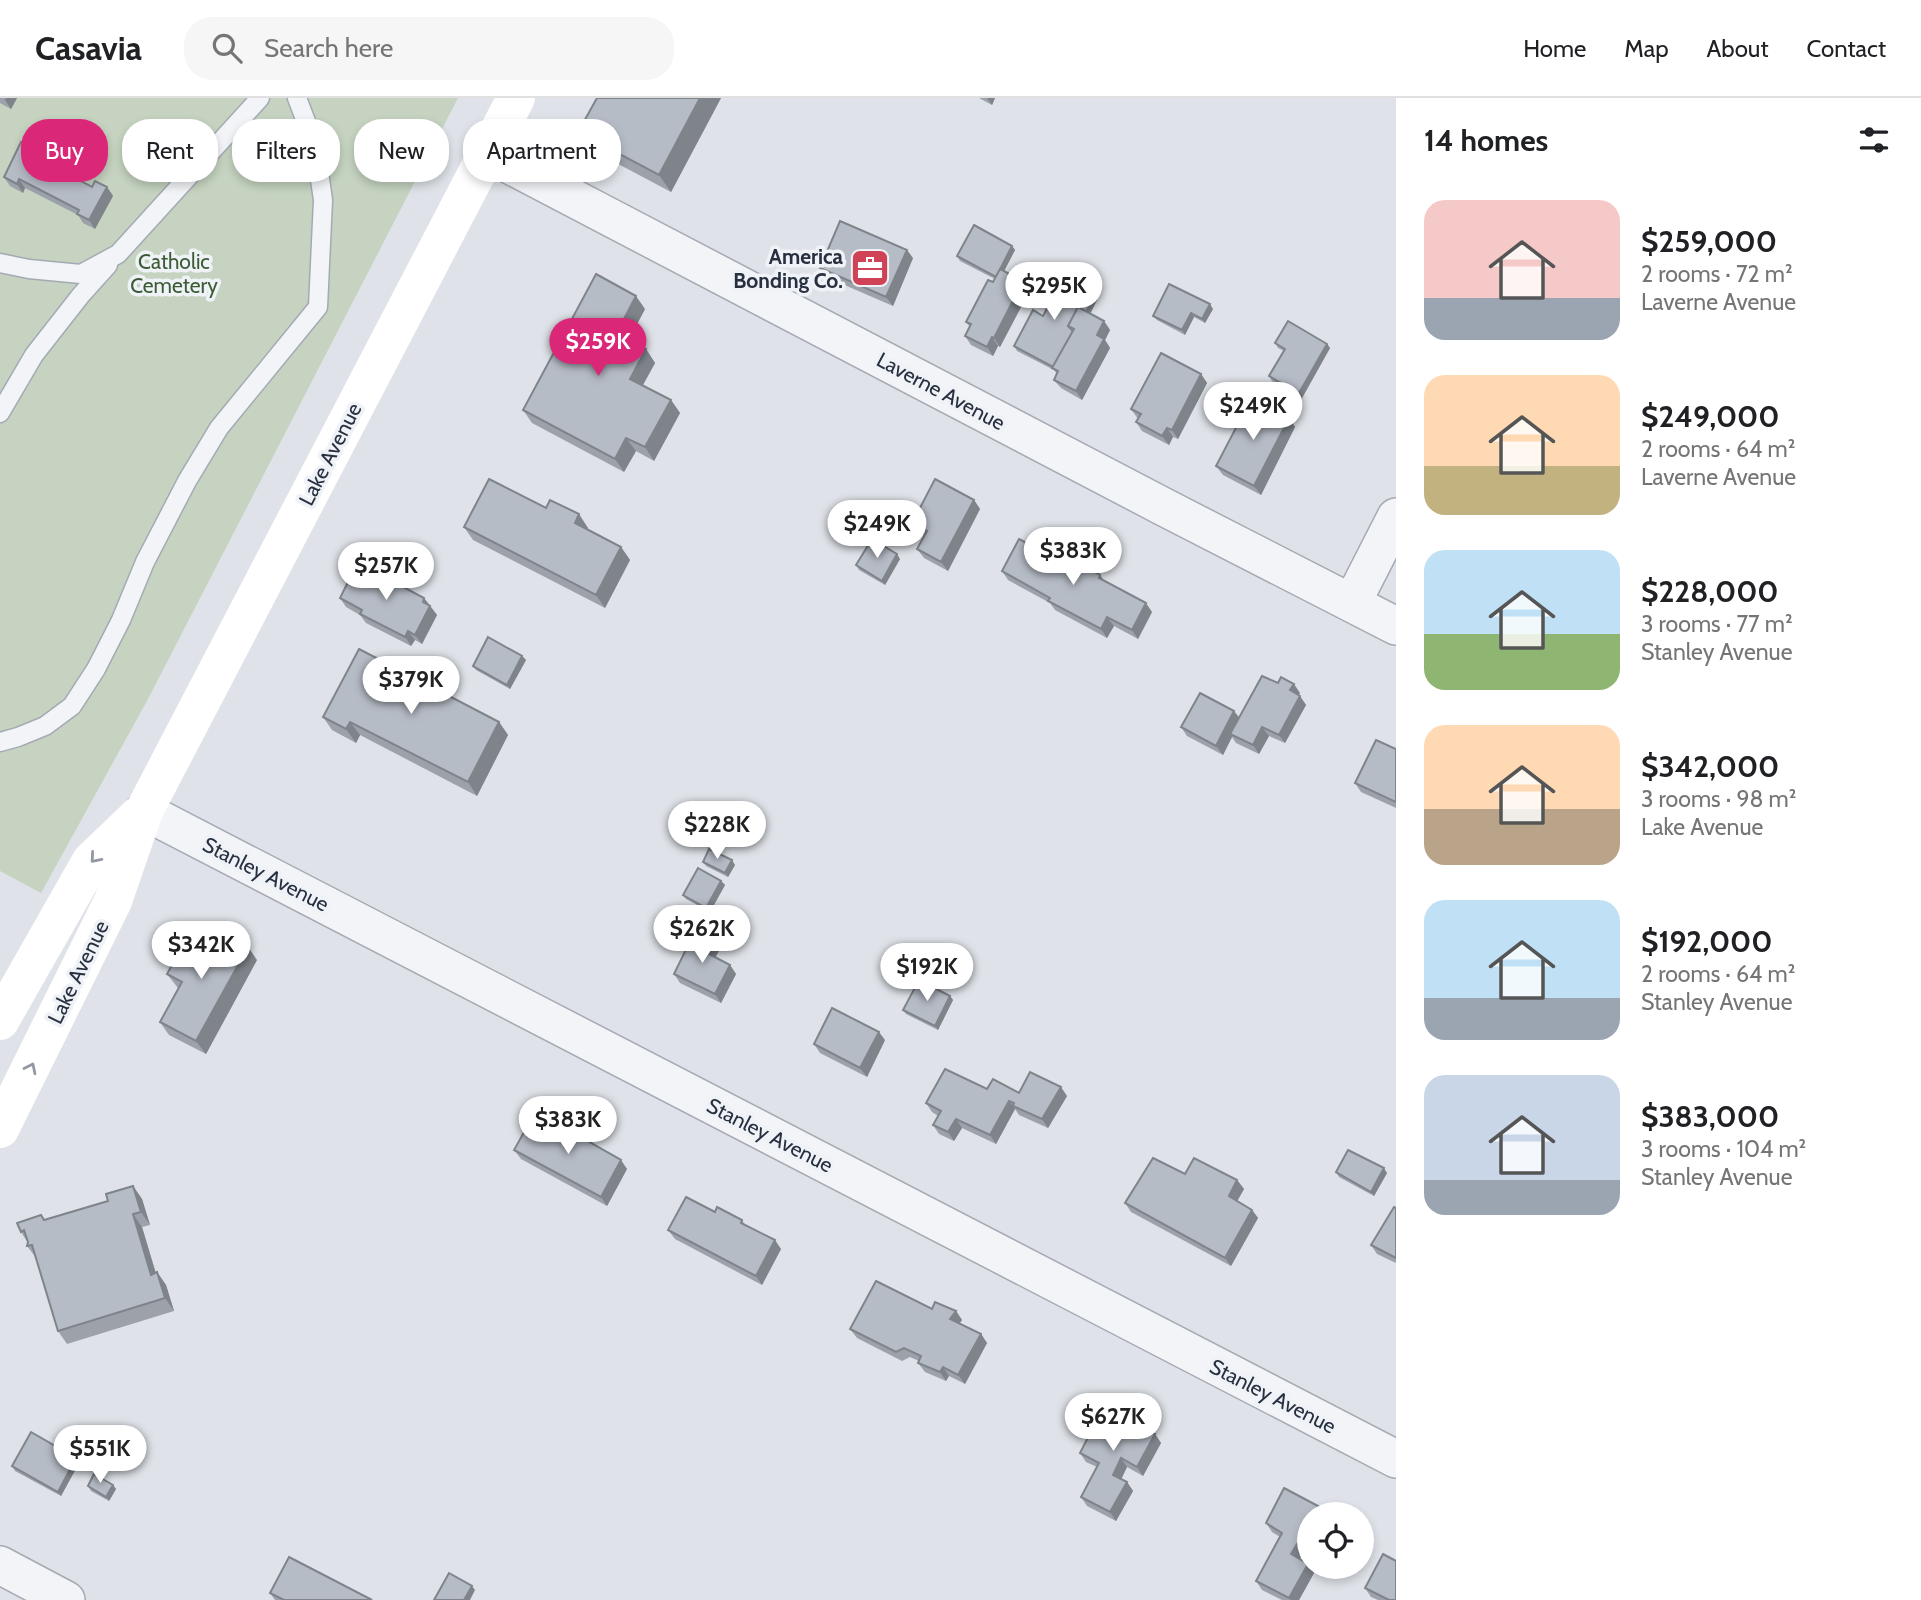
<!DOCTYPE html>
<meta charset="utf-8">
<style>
:root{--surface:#fff;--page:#f6f6f6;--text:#202124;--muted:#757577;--line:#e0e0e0;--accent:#db2777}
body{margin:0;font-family:Cabin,sans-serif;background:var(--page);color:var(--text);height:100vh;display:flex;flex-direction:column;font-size:26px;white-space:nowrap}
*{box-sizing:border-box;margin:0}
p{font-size:23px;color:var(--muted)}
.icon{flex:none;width:38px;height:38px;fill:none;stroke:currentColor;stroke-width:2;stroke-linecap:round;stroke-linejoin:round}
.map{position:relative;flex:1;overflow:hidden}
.panel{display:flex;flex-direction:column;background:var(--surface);width:525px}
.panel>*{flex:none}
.top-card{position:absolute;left:21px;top:21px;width:665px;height:63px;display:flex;gap:14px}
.controls{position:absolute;left:1297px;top:1404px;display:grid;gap:14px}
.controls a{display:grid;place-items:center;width:77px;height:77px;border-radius:50%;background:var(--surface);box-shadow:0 4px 10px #0003;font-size:35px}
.price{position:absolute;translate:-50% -60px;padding:0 16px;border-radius:24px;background:#fff;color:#222;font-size:23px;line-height:46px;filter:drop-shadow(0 2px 4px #0008)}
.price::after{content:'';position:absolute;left:50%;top:42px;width:21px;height:16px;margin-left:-10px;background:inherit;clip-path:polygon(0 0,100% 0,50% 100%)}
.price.selected{background:var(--accent);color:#fff}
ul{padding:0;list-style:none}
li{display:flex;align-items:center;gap:21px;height:175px;padding:0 28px}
li span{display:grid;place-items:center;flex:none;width:196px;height:140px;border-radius:21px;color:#555}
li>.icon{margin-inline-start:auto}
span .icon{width:84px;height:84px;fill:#fffc;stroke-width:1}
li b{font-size:30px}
h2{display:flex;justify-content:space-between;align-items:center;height:84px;padding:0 28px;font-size:30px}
.chip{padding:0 24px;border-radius:28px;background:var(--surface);box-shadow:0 4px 10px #0003;font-size:24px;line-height:63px}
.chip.selected{background:var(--accent);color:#fff}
header{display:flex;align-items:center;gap:42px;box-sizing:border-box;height:98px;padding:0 35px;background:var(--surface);border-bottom:2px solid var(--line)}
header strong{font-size:33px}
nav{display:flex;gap:38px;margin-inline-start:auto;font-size:24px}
.search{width:490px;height:63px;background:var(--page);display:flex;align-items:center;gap:18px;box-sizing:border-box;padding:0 24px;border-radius:28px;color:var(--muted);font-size:26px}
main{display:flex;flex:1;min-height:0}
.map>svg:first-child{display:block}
.green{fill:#c5d3c0}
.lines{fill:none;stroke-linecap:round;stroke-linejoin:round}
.lane-casing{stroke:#a4aab3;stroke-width:21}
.street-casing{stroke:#a4aab3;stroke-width:40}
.lane{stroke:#f2f4f7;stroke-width:18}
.street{stroke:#f2f4f7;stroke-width:37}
.secondary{stroke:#fff;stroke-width:38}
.wall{fill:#9da2aa}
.shaded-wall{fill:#7f848b}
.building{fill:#b6bcc6;stroke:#7f848b;stroke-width:2}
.oneway{stroke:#9498a0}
.labels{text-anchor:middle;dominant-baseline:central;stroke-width:7;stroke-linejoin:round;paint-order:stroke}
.poi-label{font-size:21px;font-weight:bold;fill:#283040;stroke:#eff2f6;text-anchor:end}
.park-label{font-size:21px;fill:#3c5c35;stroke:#eff2f6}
.street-label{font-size:21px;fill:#283040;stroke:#eff2f6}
</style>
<header>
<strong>Casavia</strong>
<div class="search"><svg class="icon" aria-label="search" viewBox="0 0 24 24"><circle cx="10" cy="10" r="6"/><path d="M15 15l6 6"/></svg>Search here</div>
<nav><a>Home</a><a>Map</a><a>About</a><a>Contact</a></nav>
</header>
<main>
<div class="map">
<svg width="1396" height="1502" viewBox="0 0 1396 1502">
<rect width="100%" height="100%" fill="#dfe3e9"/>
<polygon class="green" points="0,0 458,0 148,601 41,795 0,773"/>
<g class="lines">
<g class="lane-casing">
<g id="lane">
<polyline points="0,165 29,171 81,176 118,156 260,0"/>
<polyline points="0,315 34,257 81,197 108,167"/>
<polyline points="0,644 18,639 45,628 72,608 96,571 121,522 145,464 187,383 219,330 318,209 323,102 315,47 297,0"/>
</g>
</g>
<g class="street-casing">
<g id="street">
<polyline points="487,55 1162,408 1396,528"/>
<polyline points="1352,505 1396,419"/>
<polyline points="144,713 1396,1361"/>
<polyline points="0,1467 66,1502"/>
</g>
</g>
<use href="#lane" class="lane"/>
<use href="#street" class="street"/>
<g class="secondary">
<polyline points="0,923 91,763 139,717"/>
<polyline points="0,1031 113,803 144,713 516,0"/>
</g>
</g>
<g class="wall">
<polygon points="0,0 17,0 11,11 0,5"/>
<polygon points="597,0 721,0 671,94 590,51 578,34"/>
<polygon points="979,0 995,0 992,7"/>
<polygon points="38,59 38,60 92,89 107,89 113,98 95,131 83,125 78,117 25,90 23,95 10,88 4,79"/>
<polygon points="1012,148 1015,152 1004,173 1030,192 1000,249 998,248 993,258 971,247 965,238 970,229 966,224 995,181 960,163 957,158"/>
<polygon points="913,160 893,208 826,179 820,170"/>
<polygon points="1096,194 1099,198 1090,216 1104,223 1110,232 1105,242 1110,250 1082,302 1061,290 1054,282 1057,276 1054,272 1017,253 1014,248 1043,218"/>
<polygon points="645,211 628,242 646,251 655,265 643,287 671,302 680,315 654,363 636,353 624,374 532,325 523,312"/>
<polygon points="1213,211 1205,225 1194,219 1185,237 1157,222 1153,218"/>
<polygon points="1275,245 1327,246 1330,250 1302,300 1272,283 1269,278 1284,253 1278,250"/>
<polygon points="1201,276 1207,285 1178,341 1173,339 1169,347 1142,333 1136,324 1138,321 1131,311"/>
<polygon points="1289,320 1295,329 1261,397 1223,377 1216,368"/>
<polygon points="974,402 980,411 948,473 924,460 917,451 925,438 907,429 901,420 920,410"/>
<polygon points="546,410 588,430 587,431 621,449 630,462 605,510 473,442 464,429"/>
<polygon points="900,461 885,487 859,472 856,467"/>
<polygon points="1068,467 1095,469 1104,483 1152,514 1138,541 1114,528 1107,540 1055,512 1050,505 1008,482 1002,473"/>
<polygon points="378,479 424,500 437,517 422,546 415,542 411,548 366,525 360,517 346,509 340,500"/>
<polygon points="522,558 526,562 510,591 476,572 473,568"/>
<polygon points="1300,595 1299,597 1306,607 1285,645 1269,638 1259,656 1236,645 1232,639 1223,657 1187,638 1181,629 1234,613 1239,620"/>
<polygon points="323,619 499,624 508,637 477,698 360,637 356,645 332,632"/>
<polygon points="1396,651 1396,710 1361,694 1355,685"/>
<polygon points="703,764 735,767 728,779 706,768"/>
<polygon points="721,783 725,787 710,814 686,801 683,797"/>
<polygon points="713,842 720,851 715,859 730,867 736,876 721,905 680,885 674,876"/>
<polygon points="199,851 257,862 206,956 169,937 160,924 178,890 167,876"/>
<polygon points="950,898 953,902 938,932 906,916 903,912"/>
<polygon points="885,942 867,979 820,955 814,946"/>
<polygon points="987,991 1019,995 1067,998 1048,1030 1019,1017 1015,1011 996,1046 962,1030 954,1043 939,1036 933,1027 938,1018 932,1014 926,1005"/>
<polygon points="559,1032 627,1071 607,1108 521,1061 514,1052"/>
<polygon points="1336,1074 1387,1075 1374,1098 1339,1079"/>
<polygon points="1185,1076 1237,1082 1244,1091 1237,1103 1252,1112 1258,1120 1231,1168 1131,1114 1125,1105"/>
<polygon points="133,1088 142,1101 150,1127 142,1129 156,1175 157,1174 166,1187 174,1213 67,1246 58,1233 37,1161 27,1148 28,1145 21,1134 44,1122 108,1103"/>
<polygon points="1396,1110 1396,1165 1377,1156 1371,1147"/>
<polygon points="715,1114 742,1122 745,1127 781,1151 762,1187 675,1141 668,1132"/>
<polygon points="932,1211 956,1213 962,1222 959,1226 981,1236 987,1245 965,1286 949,1278 946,1283 925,1274 918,1265 919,1263 910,1259 902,1263 857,1240 850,1231"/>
<polygon points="1131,1314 1137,1323 1135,1326 1155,1336 1161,1345 1143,1378 1127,1369 1121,1381 1127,1384 1133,1393 1116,1423 1087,1408 1081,1399 1097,1369 1086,1364 1080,1355"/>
<polygon points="79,1365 61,1398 15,1373 12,1368"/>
<polygon points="113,1387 116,1391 109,1403 91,1393 88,1388"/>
<polygon points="1309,1416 1309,1458 1303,1455 1300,1461 1308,1466 1314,1475 1299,1502 1282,1502 1262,1492 1256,1483 1280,1439 1272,1434 1266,1425"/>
<polygon points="1365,1490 1396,1502 1378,1502 1371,1499"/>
<polygon points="270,1495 372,1502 275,1502"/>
</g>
<g class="shaded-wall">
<polygon points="6,0 17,0 11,11 5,2"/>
<polygon points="700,0 721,0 671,94 659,77"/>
<polygon points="987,0 995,0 992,7"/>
<polygon points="32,50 38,59 36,65 29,56"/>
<polygon points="19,81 25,90 23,95 17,86"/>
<polygon points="107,89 113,98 95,131 89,122"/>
<polygon points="1012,148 1015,152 999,183 996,179"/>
<polygon points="907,152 913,160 893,208 886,199"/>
<polygon points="1023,183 1030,192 1000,249 994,240"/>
<polygon points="1096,194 1099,198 1088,220 1084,216"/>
<polygon points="636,198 645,211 625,249 616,236"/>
<polygon points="1210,206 1213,211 1205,225 1202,221"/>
<polygon points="1191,215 1194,219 1185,237 1182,232"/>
<polygon points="1104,223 1110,232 1105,242 1110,250 1082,302 1076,293 1097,237"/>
<polygon points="992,239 998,248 993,258 987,249"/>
<polygon points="1327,246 1330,250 1302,300 1299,295"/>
<polygon points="646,251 655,265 639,294 630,281"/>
<polygon points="1201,276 1207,285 1178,341 1172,332"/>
<polygon points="671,302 680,315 654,363 645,349"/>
<polygon points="1289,320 1295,329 1261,397 1254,388"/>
<polygon points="1167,330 1173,339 1169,347 1162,338"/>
<polygon points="626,340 636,353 624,374 615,361"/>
<polygon points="974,402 980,411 948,473 941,464"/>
<polygon points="579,416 588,430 584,438 575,425"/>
<polygon points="621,449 630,462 605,510 596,497"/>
<polygon points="897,456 900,461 885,487 882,483"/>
<polygon points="1095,469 1106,486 1105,489 1093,473"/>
<polygon points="424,500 437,517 422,546 415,537"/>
<polygon points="1146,505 1152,514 1138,541 1132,532"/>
<polygon points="1107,519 1114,528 1107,540 1101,531"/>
<polygon points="408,533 415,542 411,548 405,539"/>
<polygon points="522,558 526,562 510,591 507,587"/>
<polygon points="1294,586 1300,595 1296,601 1290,592"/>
<polygon points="1300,598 1306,607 1285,645 1279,637"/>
<polygon points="1234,613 1241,622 1230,636 1232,639 1223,657 1216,648"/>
<polygon points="350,624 360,637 356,645 346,631"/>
<polygon points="499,624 508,637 477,698 468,684"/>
<polygon points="1262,629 1269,638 1259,656 1253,647"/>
<polygon points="732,762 735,767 728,779 725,775"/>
<polygon points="721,783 725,787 710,814 706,810"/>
<polygon points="713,842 720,851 713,864 707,855"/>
<polygon points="248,849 257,862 206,956 196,943"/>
<polygon points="730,867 736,876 721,905 715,896"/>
<polygon points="950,898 953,902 938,932 935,928"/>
<polygon points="879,934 885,942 867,979 860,970"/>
<polygon points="1061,989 1067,998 1048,1030 1042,1021"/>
<polygon points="1009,1003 1015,1011 996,1046 990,1037"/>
<polygon points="956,1021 962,1030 954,1043 948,1034"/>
<polygon points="621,1062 627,1071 607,1108 601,1099"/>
<polygon points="1384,1070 1387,1075 1374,1098 1371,1094"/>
<polygon points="1237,1082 1244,1091 1235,1107 1229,1098"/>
<polygon points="133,1088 142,1101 150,1127 141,1114"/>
<polygon points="1252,1112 1258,1120 1231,1168 1225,1160"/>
<polygon points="133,1116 142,1129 160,1190 151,1177"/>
<polygon points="775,1142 781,1151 762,1187 756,1178"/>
<polygon points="157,1174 166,1187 174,1213 165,1200"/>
<polygon points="956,1213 962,1222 956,1230 950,1221"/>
<polygon points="981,1236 987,1245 965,1286 958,1277"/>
<polygon points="943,1269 949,1278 946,1283 940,1274"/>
<polygon points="1131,1314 1137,1323 1133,1330 1126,1322"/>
<polygon points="1155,1336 1161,1345 1143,1378 1137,1369"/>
<polygon points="76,1360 79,1365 61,1398 58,1394"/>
<polygon points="1121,1360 1127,1369 1119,1386 1113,1377"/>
<polygon points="1127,1384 1133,1393 1116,1423 1110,1414"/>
<polygon points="113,1387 116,1391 109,1403 106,1399"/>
<polygon points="1297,1446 1303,1455 1297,1465 1291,1456"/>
<polygon points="1308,1466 1314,1475 1299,1502 1291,1502 1289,1500"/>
<polygon points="472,1488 475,1492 470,1502 464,1502"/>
</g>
<g class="building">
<polygon points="597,0 700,0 659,77 578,34"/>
<polygon points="21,44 32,50 29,56 92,89 95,83 107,89 89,122 77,116 79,112 19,81 17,86 4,79"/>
<polygon points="840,123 907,152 886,199 820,170"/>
<polygon points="974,127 1012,148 996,179 957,158"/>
<polygon points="1000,171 1023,183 994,240 992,239 987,249 965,238 971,226 966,224 988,182 993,184"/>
<polygon points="596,176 636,198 616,236 646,251 630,281 671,302 645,349 626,340 615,361 523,312"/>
<polygon points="1064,178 1096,194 1086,214 1078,209 1068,228 1073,233 1053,269 1014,248 1033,212 1043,218"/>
<polygon points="1169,186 1210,206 1202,221 1191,215 1182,232 1153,218"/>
<polygon points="1078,209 1104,223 1097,237 1104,241 1076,293 1054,282 1058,273 1052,270 1074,231 1068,228"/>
<polygon points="1288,223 1327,246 1299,295 1269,278 1285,251 1275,245"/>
<polygon points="1161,255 1201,276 1172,332 1167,330 1162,338 1136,324 1141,316 1131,311"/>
<polygon points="1251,301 1289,320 1254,388 1216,368"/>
<polygon points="489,381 546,410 550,402 579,416 575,425 621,449 596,497 464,429"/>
<polygon points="935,381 974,402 941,464 917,451 927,433 901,420 909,404 920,410"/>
<polygon points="872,441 897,456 882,483 856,467"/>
<polygon points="1019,441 1068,467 1073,458 1095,469 1093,473 1100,477 1099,480 1146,505 1132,532 1107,519 1101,531 1048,503 1050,500 1002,473"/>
<polygon points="356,468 378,479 379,476 424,500 423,504 430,508 415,537 408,533 405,539 360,516 362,512 340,500"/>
<polygon points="488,539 522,558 507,587 473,568"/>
<polygon points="359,551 499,624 468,684 350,624 346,631 323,619"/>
<polygon points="1262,578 1278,585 1281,579 1294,586 1290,592 1300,598 1279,637 1262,629 1253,647 1230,636"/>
<polygon points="1200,595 1234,613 1216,648 1181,629"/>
<polygon points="1376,642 1396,651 1396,704 1355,685"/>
<polygon points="709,751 732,762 725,775 703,764"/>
<polygon points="698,770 721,783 706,810 683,797"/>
<polygon points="211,829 248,849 196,943 160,924 182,884 167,876 185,843 199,851"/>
<polygon points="695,833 713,842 707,855 730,867 715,896 674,876"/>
<polygon points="919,882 950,898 935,928 903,912"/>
<polygon points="832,910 879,934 860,970 814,946"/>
<polygon points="945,971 987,991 993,981 1019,995 1030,974 1061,989 1042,1021 1013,1008 1014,1005 1009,1003 990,1037 956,1021 948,1034 933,1027 941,1013 926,1005"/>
<polygon points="533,1018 559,1032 561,1028 621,1062 601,1099 514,1052"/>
<polygon points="1348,1052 1384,1070 1371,1094 1336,1074"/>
<polygon points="1153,1060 1185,1076 1194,1060 1237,1082 1229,1098 1252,1112 1225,1160 1125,1105"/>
<polygon points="133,1088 141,1114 133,1116 151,1177 157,1174 165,1200 58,1233 32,1147 27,1148 28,1144 24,1132 21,1134 17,1125 41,1117 44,1122 108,1103 106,1096"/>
<polygon points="686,1099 715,1114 717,1109 742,1122 741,1125 775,1142 756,1178 668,1132"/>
<polygon points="1394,1109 1396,1110 1396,1160 1371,1147"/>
<polygon points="876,1183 932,1211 935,1204 956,1213 950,1221 981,1236 958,1277 943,1269 940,1274 918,1265 921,1258 904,1250 896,1254 850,1231"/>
<polygon points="1107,1302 1131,1314 1126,1322 1155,1336 1137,1369 1121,1360 1113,1377 1127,1384 1110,1414 1081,1399 1099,1365 1080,1355"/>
<polygon points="31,1334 76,1360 58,1394 12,1368"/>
<polygon points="94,1376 113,1387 106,1399 88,1388"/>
<polygon points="1284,1390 1333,1416 1309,1416 1309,1452 1297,1446 1291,1456 1308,1466 1289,1500 1256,1483 1282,1435 1266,1425"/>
<polygon points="1383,1456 1396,1463 1396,1502 1389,1502 1365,1490"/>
<polygon points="289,1459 372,1502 284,1502 270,1495"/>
<polygon points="449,1475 472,1488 464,1502 434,1502"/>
</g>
<defs><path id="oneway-chevron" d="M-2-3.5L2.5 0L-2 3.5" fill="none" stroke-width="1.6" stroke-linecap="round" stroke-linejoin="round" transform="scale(1.75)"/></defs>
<g class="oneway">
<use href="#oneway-chevron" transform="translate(95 760) rotate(131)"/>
<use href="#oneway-chevron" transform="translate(31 970) rotate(-64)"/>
</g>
<defs>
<g id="office-square" transform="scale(2.0125)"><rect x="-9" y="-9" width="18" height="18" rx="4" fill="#d04256" stroke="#eff2f6"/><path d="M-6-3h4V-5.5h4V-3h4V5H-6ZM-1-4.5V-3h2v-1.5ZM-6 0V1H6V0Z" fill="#fff"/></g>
</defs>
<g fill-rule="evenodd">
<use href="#office-square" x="870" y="170"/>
</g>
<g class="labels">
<g class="poi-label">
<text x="843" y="158">America<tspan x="843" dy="24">Bonding Co.</tspan></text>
</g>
<g class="park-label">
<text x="174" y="163">Catholic<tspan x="174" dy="24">Cemetery</tspan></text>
</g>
<g class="street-label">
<text transform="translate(941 293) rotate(28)">Laverne Avenue</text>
<text transform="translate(330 356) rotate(-63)">Lake Avenue</text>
<text transform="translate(266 776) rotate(27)">Stanley Avenue</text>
<text transform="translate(78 874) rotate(-64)">Lake Avenue</text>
<text transform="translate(770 1037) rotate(27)">Stanley Avenue</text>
<text transform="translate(1273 1298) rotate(27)">Stanley Avenue</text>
</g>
</g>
</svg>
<div class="controls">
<a><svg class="icon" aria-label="locate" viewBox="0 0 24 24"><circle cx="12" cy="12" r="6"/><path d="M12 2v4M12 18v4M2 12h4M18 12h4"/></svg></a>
</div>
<b class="price" style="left:1054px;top:224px">$295K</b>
<b class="price selected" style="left:598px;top:280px">$259K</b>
<b class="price" style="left:1253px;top:344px">$249K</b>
<b class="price" style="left:877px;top:462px">$249K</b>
<b class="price" style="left:1073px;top:489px">$383K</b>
<b class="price" style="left:386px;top:504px">$257K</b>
<b class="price" style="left:411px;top:618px">$379K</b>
<b class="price" style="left:717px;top:763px">$228K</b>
<b class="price" style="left:702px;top:867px">$262K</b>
<b class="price" style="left:201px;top:883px">$342K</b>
<b class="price" style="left:927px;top:905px">$192K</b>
<b class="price" style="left:568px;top:1058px">$383K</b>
<b class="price" style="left:1113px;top:1355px">$627K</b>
<b class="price" style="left:100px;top:1387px">$551K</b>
<div class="top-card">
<a class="chip selected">Buy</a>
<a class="chip">Rent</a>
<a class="chip">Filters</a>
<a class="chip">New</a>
<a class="chip">Apartment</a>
</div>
</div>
<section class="panel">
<h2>14 homes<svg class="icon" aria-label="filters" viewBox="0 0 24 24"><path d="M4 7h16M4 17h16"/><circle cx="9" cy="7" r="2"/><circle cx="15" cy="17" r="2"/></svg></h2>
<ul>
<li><span style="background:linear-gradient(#f6c9c9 70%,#9aa5b1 0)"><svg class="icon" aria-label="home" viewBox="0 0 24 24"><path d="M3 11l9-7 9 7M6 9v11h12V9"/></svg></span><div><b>$259,000</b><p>2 rooms · 72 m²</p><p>Laverne Avenue</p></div></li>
<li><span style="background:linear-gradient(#ffd9b3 65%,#c2b280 0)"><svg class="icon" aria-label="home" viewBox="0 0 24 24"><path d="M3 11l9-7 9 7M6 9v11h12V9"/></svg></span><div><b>$249,000</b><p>2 rooms · 64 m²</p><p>Laverne Avenue</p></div></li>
<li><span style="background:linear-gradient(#bfe0f5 60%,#8fb573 0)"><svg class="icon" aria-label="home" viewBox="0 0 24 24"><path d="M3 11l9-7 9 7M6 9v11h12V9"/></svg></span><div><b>$228,000</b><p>3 rooms · 77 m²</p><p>Stanley Avenue</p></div></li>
<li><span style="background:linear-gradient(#ffd9b3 60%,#b9a48a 0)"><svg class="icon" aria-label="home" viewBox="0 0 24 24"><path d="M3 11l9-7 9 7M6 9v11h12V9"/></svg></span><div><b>$342,000</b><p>3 rooms · 98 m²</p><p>Lake Avenue</p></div></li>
<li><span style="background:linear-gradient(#bfe0f5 70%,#9aa5b1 0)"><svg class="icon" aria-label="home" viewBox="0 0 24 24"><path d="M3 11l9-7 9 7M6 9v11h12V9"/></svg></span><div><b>$192,000</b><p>2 rooms · 64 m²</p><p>Stanley Avenue</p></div></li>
<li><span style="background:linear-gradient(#c9d6e8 75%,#9aa5b1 0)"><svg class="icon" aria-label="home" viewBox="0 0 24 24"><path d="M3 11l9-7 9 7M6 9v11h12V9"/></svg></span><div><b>$383,000</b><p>3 rooms · 104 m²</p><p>Stanley Avenue</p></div></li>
</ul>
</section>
</main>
